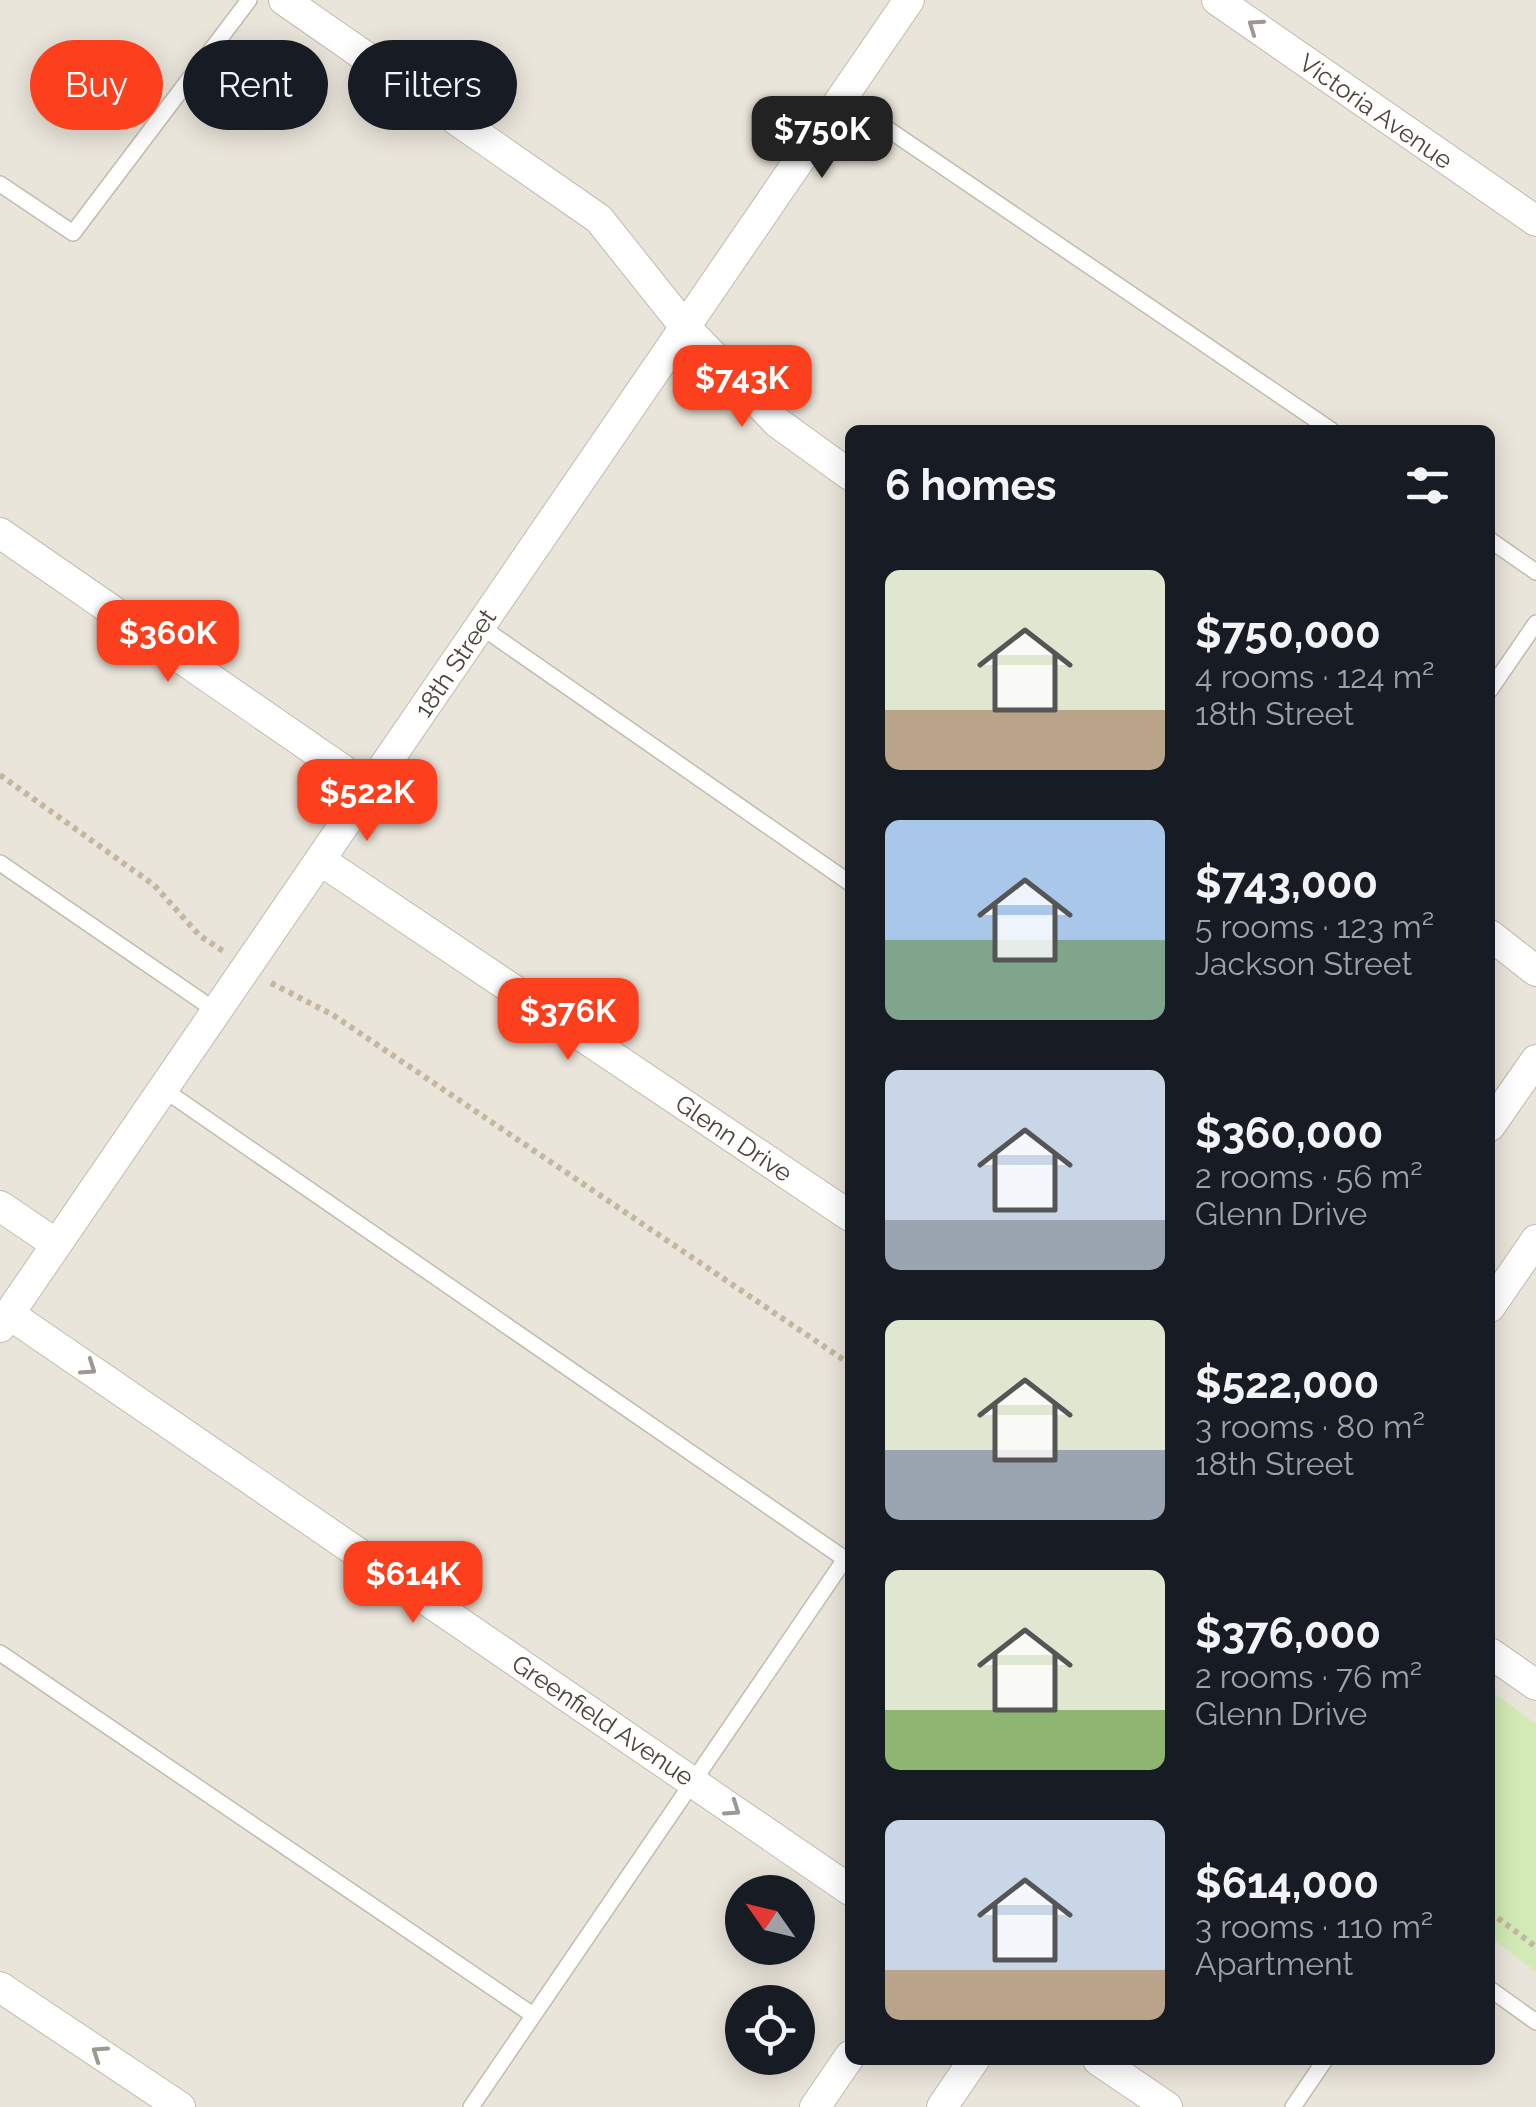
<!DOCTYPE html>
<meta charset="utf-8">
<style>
:root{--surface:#171b24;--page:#20242c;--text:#f1f3f6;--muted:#9ea1a6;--accent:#fc3f1d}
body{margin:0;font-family:Raleway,sans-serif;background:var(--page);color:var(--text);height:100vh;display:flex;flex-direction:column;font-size:38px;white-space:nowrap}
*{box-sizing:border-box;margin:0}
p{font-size:32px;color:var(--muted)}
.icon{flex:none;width:55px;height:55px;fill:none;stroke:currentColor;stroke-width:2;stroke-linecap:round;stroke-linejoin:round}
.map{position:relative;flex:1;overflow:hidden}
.sheet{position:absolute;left:845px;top:425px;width:650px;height:1640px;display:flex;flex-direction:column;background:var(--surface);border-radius:15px;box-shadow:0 5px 25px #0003}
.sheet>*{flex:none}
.guide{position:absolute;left:30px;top:40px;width:665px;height:90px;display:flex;gap:20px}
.needle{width:65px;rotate:304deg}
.buttons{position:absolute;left:725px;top:1875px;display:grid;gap:20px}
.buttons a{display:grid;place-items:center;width:90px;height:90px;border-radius:50%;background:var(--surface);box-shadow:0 5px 25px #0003;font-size:50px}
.price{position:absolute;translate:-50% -85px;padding:0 22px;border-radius:20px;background:var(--accent);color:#fff;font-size:32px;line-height:65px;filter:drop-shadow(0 2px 5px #0008)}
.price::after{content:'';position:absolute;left:50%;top:60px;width:30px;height:22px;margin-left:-15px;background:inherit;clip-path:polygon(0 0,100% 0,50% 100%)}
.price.current{background:#222;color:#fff}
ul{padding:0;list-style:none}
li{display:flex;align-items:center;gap:30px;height:250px;padding:0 40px}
li span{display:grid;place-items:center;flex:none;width:280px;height:200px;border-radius:15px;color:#555}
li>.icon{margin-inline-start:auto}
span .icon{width:120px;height:120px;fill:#fffc;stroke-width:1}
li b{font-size:42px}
h2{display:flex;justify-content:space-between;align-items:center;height:120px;padding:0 40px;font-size:42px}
.chip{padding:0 35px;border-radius:45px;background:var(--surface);box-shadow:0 5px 25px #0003;font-size:35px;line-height:90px}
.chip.current{background:var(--accent);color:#fff}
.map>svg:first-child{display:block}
.residential{fill:#eae5da;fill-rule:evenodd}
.green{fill:#d2eab5}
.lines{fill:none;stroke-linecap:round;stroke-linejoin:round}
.lane-casing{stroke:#c2bbae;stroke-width:18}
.street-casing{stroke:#c2bbae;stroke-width:32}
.path{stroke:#c4b79f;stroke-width:6;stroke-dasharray:5 5;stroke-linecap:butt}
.lane{stroke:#fff;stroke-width:15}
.street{stroke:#fff;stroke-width:30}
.oneway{stroke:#9c9892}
.labels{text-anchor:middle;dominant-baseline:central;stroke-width:9;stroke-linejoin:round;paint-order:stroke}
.street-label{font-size:25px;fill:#4b4439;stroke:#fff}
</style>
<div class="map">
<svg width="1536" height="2107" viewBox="0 0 1536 2107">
<rect width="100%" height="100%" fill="#f6f3ec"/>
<path class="residential" d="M0,0H1536V2107H0ZM850,430H1490V2060H850ZM742,1892H798V1948H742ZM742,2002H798V2058H742Z"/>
<polygon class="green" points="1490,1690 1536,1724 1536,1972 1490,1937"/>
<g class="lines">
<g class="lane-casing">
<g id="lane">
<polyline points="842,98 1331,430"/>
<polyline points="0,184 73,233 249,0"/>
<polyline points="1490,540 1536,572"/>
<polyline points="480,626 850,883"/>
<polyline points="1490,690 1536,623"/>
<polyline points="0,863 216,1011"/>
<polyline points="163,1089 845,1559 471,2107"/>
<polyline points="0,1653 533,2015"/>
<polyline points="1490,1989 1536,2022"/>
<polyline points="1293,2107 1325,2060"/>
</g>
</g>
<g class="street-casing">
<g id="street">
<polyline points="284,0 599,219 685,327 778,423 850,475"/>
<polyline points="1217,0 1536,221"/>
<polyline points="0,533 369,788"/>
<polyline points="320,860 850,1216"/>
<polyline points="1490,935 1536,971"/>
<polyline points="1490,1126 1536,1060"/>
<polyline points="0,1206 56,1244"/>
<polyline points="1490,1307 1536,1240"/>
<polyline points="9,1314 850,1890"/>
<polyline points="0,1327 909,0"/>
<polyline points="1490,1653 1536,1685"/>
<polyline points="0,1987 180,2107"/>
<polyline points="1098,2060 1167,2107"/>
<polyline points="815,2107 850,2056"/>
<polyline points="942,2107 974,2060"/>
</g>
</g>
<g class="path">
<polyline points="0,775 154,885 200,936 223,951"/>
<polyline points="271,983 333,1015 850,1364"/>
<polyline points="1490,1912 1536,1947"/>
</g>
<use href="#lane" class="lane"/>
<use href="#street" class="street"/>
</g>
<defs><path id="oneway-chevron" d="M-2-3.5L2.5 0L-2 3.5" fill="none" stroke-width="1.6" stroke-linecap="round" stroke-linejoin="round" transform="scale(2.5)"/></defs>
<g class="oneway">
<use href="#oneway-chevron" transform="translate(1255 26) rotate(-145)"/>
<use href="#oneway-chevron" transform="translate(89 1368) rotate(34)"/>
<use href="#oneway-chevron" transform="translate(733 1809) rotate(34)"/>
<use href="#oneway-chevron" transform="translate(99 2053) rotate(-146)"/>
</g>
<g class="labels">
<g class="street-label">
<text transform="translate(1376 111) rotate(35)">Victoria Avenue</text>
<text transform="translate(455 663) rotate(-56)">18th Street</text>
<text transform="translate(734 1138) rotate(34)">Glenn Drive</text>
<text transform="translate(603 1720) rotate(34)">Greenfield Avenue</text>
</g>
</g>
</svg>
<div class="buttons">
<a><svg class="needle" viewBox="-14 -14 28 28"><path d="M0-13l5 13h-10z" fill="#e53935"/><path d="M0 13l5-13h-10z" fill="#9ea1a6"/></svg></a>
<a><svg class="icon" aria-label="locate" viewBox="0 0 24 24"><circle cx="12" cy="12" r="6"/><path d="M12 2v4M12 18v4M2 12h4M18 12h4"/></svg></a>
</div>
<b class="price current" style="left:822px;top:181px">$750K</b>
<b class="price" style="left:742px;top:430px">$743K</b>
<b class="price" style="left:168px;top:685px">$360K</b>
<b class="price" style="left:367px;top:844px">$522K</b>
<b class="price" style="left:568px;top:1063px">$376K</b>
<b class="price" style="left:413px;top:1626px">$614K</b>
<div class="guide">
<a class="chip current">Buy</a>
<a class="chip">Rent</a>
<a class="chip">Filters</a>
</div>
<section class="sheet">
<h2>6 homes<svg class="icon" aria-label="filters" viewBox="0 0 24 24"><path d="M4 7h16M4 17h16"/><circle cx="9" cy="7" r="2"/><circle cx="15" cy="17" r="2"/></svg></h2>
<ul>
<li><span style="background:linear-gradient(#dfe7d0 70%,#b9a48a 0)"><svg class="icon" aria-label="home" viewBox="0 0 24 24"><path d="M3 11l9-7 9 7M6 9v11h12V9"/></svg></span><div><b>$750,000</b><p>4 rooms · 124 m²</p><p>18th Street</p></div></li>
<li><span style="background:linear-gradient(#a9c7e8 60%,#7fa58c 0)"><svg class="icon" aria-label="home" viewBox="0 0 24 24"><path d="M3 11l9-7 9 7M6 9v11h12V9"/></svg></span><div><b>$743,000</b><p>5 rooms · 123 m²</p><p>Jackson Street</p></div></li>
<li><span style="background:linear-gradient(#c9d6e8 75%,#9aa5b1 0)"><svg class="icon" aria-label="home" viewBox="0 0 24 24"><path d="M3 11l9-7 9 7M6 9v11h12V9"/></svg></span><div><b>$360,000</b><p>2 rooms · 56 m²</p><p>Glenn Drive</p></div></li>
<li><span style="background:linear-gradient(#dfe7d0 65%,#9aa5b1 0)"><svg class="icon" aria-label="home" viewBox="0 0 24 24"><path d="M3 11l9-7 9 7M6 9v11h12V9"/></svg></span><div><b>$522,000</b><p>3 rooms · 80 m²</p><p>18th Street</p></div></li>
<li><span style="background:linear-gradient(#dfe7d0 70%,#8fb573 0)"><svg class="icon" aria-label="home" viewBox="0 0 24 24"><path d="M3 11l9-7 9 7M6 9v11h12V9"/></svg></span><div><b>$376,000</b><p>2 rooms · 76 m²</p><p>Glenn Drive</p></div></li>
<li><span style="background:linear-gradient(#c9d6e8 75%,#b9a48a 0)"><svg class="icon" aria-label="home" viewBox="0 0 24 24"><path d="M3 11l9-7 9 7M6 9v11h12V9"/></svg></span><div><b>$614,000</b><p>3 rooms · 110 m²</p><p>Apartment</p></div></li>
</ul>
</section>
</div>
